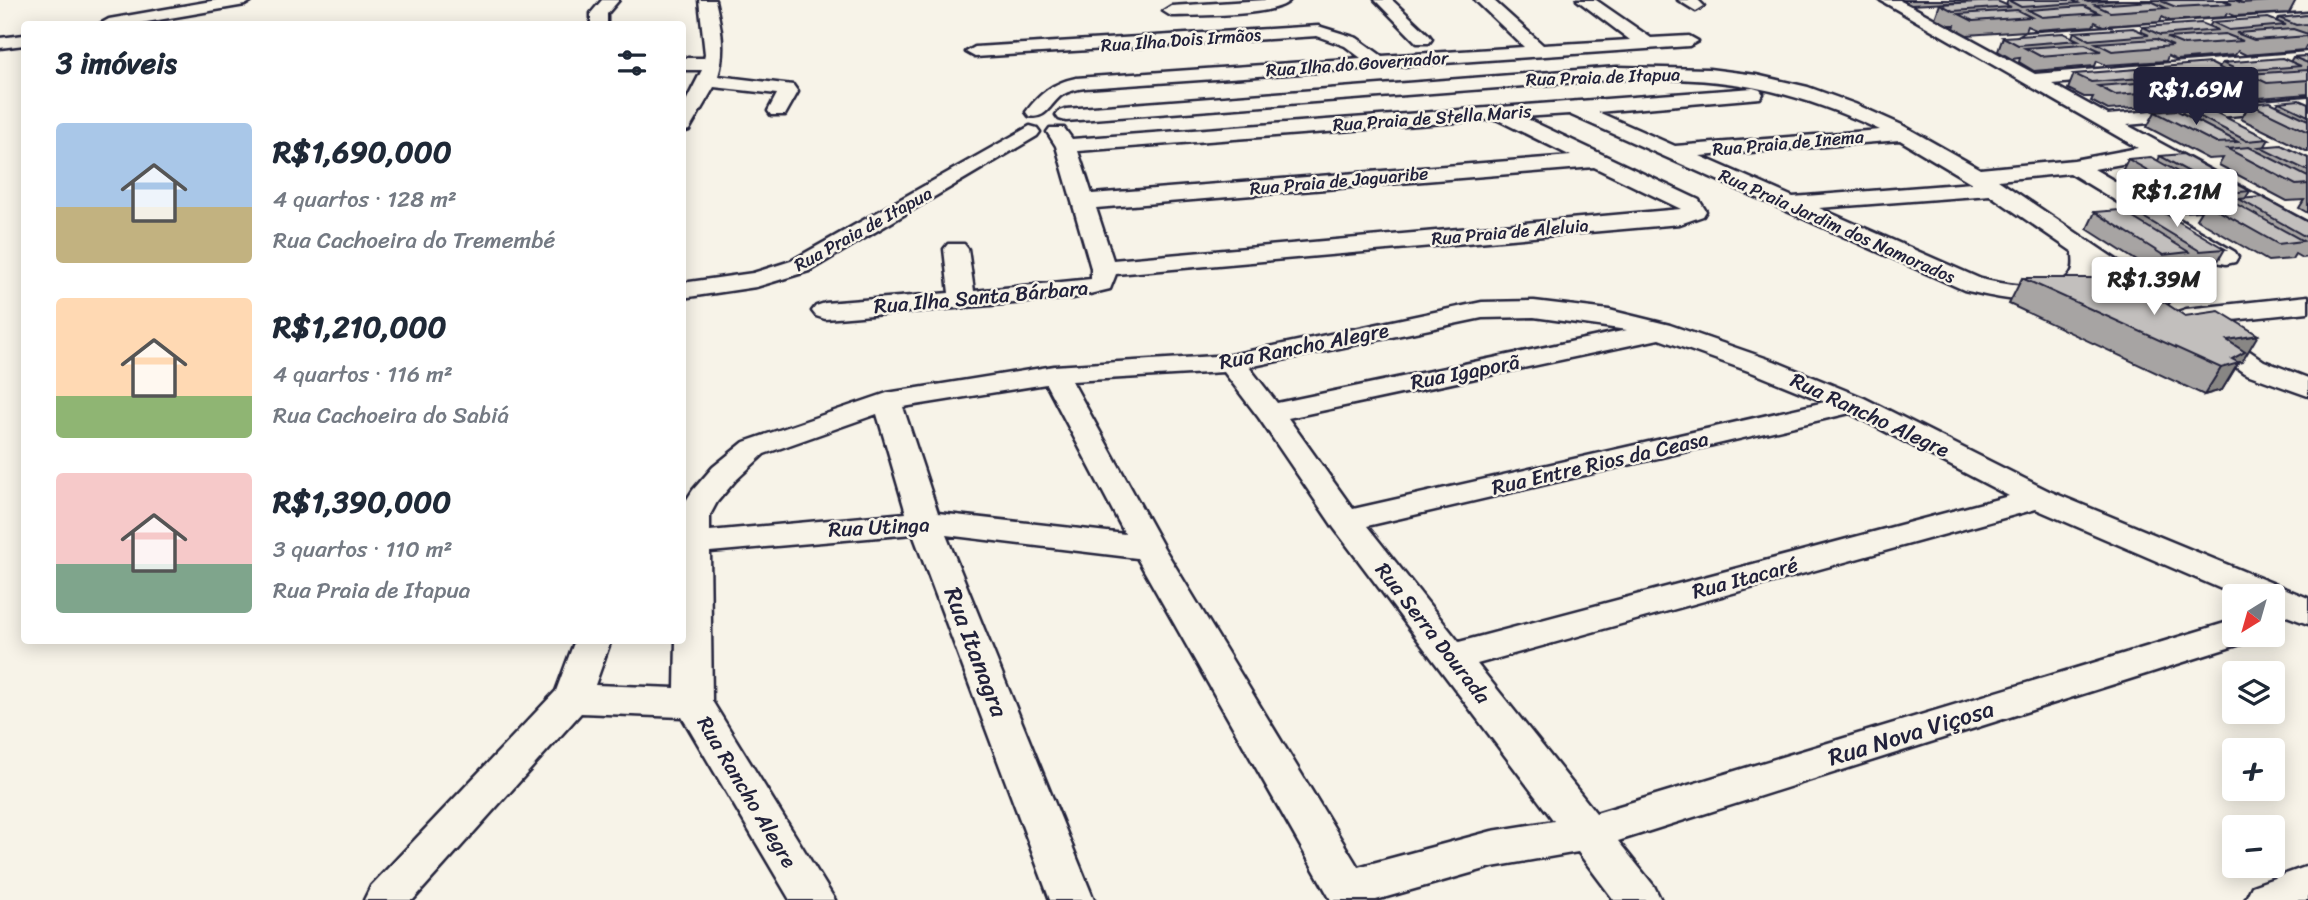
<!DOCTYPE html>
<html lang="pt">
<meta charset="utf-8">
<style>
:root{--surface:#fff;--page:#f2f2f3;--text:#1f2937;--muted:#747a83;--accent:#22223b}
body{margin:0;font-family:Sriracha,sans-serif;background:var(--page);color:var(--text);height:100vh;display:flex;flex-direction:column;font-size:26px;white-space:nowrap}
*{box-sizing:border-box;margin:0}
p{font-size:23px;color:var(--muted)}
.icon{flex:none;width:38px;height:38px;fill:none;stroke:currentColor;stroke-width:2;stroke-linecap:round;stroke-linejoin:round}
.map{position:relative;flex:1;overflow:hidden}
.side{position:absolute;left:21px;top:21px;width:665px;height:623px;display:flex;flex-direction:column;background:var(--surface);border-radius:7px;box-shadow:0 4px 18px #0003}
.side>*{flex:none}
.needle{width:46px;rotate:217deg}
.controls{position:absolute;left:2222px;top:584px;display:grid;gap:14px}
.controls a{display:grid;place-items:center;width:63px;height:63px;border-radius:7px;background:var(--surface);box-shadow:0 4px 18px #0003;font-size:35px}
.price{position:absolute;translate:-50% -60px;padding:0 16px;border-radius:7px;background:#fff;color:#222;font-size:23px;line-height:46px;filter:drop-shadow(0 2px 4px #0008)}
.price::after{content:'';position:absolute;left:50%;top:42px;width:21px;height:16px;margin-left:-10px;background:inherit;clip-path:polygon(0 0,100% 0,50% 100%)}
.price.current{background:var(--accent);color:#fff}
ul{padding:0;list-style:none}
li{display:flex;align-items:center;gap:21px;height:175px;padding:0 35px}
li span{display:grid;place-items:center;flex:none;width:196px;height:140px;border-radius:7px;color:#555}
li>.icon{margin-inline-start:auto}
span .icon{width:84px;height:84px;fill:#fffc;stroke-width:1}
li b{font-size:30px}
h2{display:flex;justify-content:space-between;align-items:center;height:84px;padding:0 35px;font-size:30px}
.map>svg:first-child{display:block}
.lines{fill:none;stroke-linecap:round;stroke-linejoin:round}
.minor-casing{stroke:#22223b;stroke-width:5}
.minor{fill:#f7f3e8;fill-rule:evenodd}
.wall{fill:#a7a4a3;stroke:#22223b;stroke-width:2}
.shaded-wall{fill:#888684;stroke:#22223b;stroke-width:2}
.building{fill:#c2bfbd;stroke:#22223b;stroke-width:2}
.labels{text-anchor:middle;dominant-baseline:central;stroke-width:5;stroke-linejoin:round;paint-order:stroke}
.far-street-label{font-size:18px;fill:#22223b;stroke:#f7f3e8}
.street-label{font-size:21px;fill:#22223b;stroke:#f7f3e8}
.near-street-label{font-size:24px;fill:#22223b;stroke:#f7f3e8}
</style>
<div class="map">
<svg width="2308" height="900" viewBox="0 0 2308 900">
<rect width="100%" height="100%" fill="#f7f3e8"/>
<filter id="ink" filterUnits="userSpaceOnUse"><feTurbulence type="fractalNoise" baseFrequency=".0143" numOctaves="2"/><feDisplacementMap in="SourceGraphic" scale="14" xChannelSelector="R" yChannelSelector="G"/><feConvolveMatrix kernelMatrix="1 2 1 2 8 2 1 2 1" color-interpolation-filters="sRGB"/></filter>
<g filter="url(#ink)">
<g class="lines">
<g class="minor-casing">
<g id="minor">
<polygon points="217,0 253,0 245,5 135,24 100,24 109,19"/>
<polygon points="602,0 619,0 607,14 607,24 591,24 591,13"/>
<path d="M699,0H715C721,26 726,51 718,76L793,85L798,92L785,115H771L768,111L777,94L714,87L689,130L682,132V109L702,70H682V58H704L705,54Z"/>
<path d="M1265,0H1290C1277,17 1195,15 1171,16L1163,11L1171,6Z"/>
<polygon points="1375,0 1392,0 1429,35 1432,39 1429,43 1417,43"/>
<path d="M1475,0H1493L1543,45L1630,40L1577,0H1596L1651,38L1689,36L1698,41L1689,46L1085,88C1077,89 1069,91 1062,95C1050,104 1046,120 1029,116L1026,112C1040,93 1053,83 1076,78L1361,58L1345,46L1317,36L975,57L966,52L975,47L1318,26L1357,38L1382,56L1524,47Z"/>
<polygon points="1678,0 1698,0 1704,6 1696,11"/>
<path d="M1880,0H1900L2035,74L2308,52V62L2052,84L2108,115L2308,97V109L2127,125L2308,223V239L2155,158L2094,169L2235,252L2238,257L2235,262L2226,264L2217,262L2070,173L1998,180L2167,294L2171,299L2167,304L2158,307L2149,304L2098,269C2095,275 2091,283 2087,288C2059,312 1996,298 1964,290L1569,114L1523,117L1699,200L1706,211L1703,216L1680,224L1116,274L1110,289L1073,298L825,319L816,316L812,311L816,306L825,303L949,293L944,249L948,244H964L968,249L974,291L1091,279V268L1056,146L1047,132L1050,128H1064L1072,139L1753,88L1760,90L1763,94L1760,98L1598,112L1675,146L1880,130C1786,86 1719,76 1617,79L1066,121L1059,119L1056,115L1059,111L1066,109L1617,67L1709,69L1756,75L1808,87L1855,104L1902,125L1980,169L2074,160L2138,148ZM1496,119L1571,156L1092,194L1078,151ZM1900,140L1972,183L1793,197L1700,156ZM1594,167L1681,209L1113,260L1096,208ZM1990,195L2073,252C2073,259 2075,267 2071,273C2058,295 2001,284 1981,279L1819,208Z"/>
<polygon points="2308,13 2308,23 2026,43 2017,38 2026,33"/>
<polygon points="24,35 24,45 0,48 0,38"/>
<polygon points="1030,126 1037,128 1040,132 1037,136 809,271 756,287 682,298 682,283 753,273 791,261"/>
<polygon points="2308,296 2308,312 2186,325 2177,322 2173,317 2177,312 2186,309"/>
<path d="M1534,301L1609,310L1670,325L1774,361L1864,398L2049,491L2308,598V624L2273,611V597H2240L2036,509L1477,664L1596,813L2235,620V635H2251L2247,642L1618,841L1654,886L1661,900H1614L1578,852L1492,867L1376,900H1331L1137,558L946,535L1094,900H1050L913,534L710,552L712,701L835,900H790L682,717L581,713L413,900H364L371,886L556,691L575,640H611L595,685L675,688L676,640H682V507L693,490L713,467L744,442L887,393L1054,366L1231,355L1482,302ZM1534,317L1627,330L1277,403L1249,367L1482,318ZM1659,339L1754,373L1825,402L1353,509L1288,418ZM1224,372L1259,418L1334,528L1554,821L1492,831L1358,867L1164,548L1072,381ZM1046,384L1125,534L938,513L903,407ZM1850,413L2009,496L1459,642L1367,526ZM877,414L906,513L710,531V515L717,502L735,481L764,454Z"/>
<polygon points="2210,328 2219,330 2264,361 2308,378 2308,396 2244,373 2201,342 2197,336 2201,330"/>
<polygon points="2308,866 2308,900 2245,900 2252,886"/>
</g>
</g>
<use href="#minor" class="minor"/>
</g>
<g class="wall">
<polygon points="1901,0 1967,0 1967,2 1911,5"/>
<polygon points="2008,0 2296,0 2289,13 2235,16 2227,13 2225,17 2170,21 2162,17 2160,22 2103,26 2095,22 2093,26 2036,30 2027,26 2025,31 1967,35 1954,28 1955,25 1948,25 1935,18 1940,4 2006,5"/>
<polygon points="2308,15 2308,47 2306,46 2304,50 2246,55 2238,51 2235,55 2176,60 2168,56 2166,61 2106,65 2097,61 2095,66 2034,71 2019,62 2020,58 2012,59 1998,51 2003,37 2072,37 2074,32 2141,32 2143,27 2209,27 2212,22 2276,22 2279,18"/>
<polygon points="2308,56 2308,94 2259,98 2250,94 2247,99 2184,104 2175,100 2172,105 2108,110 2091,101 2093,97 2084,97 2068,89 2074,74 2146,73 2149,68 2219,67 2222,63 2290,62 2293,57"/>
<polygon points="2279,102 2308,104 2308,151 2306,151 2241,119 2250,104 2276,106"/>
<polygon points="2185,109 2269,139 2265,146 2308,158 2308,213 2299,208 2304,200 2287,201 2219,165 2223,158 2208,159 2147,127 2155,112 2182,113"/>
<polygon points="2160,156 2250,191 2245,199 2308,222 2308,257 2302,258 2295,254 2292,259 2268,261 2196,219 2201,211 2184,212 2120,175 2128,159 2158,161"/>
<polygon points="2130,209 2225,249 2215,266 2190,269 2182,264 2179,270 2154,272 2087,229 2095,212 2127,215"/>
<polygon points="2022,278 2242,362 2239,362 2222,390 2204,395 2009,304"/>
</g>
<polygon class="shaded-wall" points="2258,335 2242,362 2239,362 2222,390 2204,395 2221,368 2227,340"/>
<g class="building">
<polygon points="2008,0 2072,0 2078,3 2021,7"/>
<polygon points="2083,0 2121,0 2088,2"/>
<polygon points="2170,0 2223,0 2232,4 2176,7 2161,1"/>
<polygon points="2235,0 2283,0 2242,3"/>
<polygon points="1997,1 2011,7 1953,11 1940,4"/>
<polygon points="2151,1 2166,8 2110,12 2095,5"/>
<polygon points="2084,6 2099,13 2042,17 2028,10"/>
<polygon points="2017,10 2031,17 1973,21 1959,14"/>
<polygon points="2308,15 2308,24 2296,25 2279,18"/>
<polygon points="2268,18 2286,25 2229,30 2212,22"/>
<polygon points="2201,23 2218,30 2160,35 2143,27"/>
<polygon points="2133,28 2149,35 2089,40 2074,32"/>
<polygon points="2293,29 2308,34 2308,36 2254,40 2236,33"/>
<polygon points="2063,33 2078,40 2018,45 2003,37"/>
<polygon points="2225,34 2243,41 2184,45 2167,38"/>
<polygon points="2156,39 2173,46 2112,51 2096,43"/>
<polygon points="2085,44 2101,51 2040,56 2025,48"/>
<polygon points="2308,56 2308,63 2293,57"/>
<polygon points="2282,58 2301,66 2240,71 2222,63"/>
<polygon points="2210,63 2228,72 2166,77 2149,68"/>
<polygon points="2137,69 2154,77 2091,82 2074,74"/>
<polygon points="2308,70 2308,80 2267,83 2248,74"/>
<polygon points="2236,75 2255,84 2192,89 2174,80"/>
<polygon points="2162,81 2180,90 2115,95 2098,86"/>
<polygon points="2299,100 2308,104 2308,116 2279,102"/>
<polygon points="2270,102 2308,120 2308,132 2250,104"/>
<polygon points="2205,107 2269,139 2247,141 2185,109"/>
<polygon points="2176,110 2238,142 2216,143 2155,112"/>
<polygon points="2281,145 2308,158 2308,171 2259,147"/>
<polygon points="2249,147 2308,177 2308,184 2296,185 2228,149"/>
<polygon points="2183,154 2250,191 2227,193 2160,156"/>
<polygon points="2151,157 2217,194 2193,196 2128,159"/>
<polygon points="2262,197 2308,222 2308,238 2239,199"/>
<polygon points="2229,200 2303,241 2278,244 2205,203"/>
<polygon points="2154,207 2225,249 2200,251 2130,209"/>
<polygon points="2120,210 2189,252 2163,255 2095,212"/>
<polygon points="2022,278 2128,278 2185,316 2219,311 2258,335 2227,340 2245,352 2232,359 2239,363 2221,368"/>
</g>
</g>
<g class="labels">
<g class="far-street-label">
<text transform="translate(1181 40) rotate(-4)">Rua Ilha Dois Irmãos</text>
<text transform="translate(1357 64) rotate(-4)">Rua Ilha do Governador</text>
<text transform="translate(1603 77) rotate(-2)">Rua Praia de Itapua</text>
<text transform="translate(1432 118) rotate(-4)">Rua Praia de Stella Maris</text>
<text transform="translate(1788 143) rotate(-5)">Rua Praia de Inema</text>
<text transform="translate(1339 181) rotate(-5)">Rua Praia de Jaguaribe</text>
<text transform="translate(1837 226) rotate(24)">Rua Praia Jardim dos Namorados</text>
<text transform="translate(863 229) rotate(-29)">Rua Praia de Itapua</text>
<text transform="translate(1510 232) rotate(-5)">Rua Praia de Aleluia</text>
</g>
<g class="street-label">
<text transform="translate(981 297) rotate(-5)">Rua Ilha Santa Bárbara</text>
<text transform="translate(1304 346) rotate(-11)">Rua Rancho Alegre</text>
<text transform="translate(1465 372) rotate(-11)">Rua Igaporã</text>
<text transform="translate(1870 415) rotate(25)">Rua Rancho Alegre</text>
<text transform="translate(1600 463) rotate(-13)">Rua Entre Rios da Ceasa</text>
<text transform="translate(879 527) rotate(-3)">Rua Utinga</text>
<text transform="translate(1745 578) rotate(-15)">Rua Itacaré</text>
<text transform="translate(1433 633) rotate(52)">Rua Serra Dourada</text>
<text transform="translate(747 792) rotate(59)">Rua Rancho Alegre</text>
</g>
<g class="near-street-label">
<text transform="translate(976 652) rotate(69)">Rua Itanagra</text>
<text transform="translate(1911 733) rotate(-17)">Rua Nova Viçosa</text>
</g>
</g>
</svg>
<div class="controls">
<a><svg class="needle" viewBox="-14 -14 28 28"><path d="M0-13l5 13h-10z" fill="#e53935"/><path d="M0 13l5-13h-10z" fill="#747a83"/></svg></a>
<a><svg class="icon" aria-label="layers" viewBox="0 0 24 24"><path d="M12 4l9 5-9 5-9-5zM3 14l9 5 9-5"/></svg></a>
<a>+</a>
<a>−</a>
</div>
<b class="price current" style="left:2196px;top:127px">R$1.69M</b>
<b class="price" style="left:2177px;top:229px">R$1.21M</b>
<b class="price" style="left:2154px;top:317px">R$1.39M</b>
<section class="side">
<h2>3 imóveis<svg class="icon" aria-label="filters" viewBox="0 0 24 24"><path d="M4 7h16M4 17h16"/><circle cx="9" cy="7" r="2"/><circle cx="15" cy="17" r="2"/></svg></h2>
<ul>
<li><span style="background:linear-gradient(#a9c7e8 60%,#c2b280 0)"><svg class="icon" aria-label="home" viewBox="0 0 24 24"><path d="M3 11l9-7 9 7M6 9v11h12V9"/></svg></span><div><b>R$1,690,000</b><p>4 quartos · 128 m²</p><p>Rua Cachoeira do Tremembé</p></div></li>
<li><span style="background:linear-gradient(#ffd9b3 70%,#8fb573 0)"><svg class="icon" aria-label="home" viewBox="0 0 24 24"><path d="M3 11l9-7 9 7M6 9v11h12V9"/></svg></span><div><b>R$1,210,000</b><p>4 quartos · 116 m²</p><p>Rua Cachoeira do Sabiá</p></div></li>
<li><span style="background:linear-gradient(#f6c9c9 65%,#7fa58c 0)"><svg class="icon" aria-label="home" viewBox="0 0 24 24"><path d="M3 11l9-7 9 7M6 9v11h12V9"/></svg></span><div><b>R$1,390,000</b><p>3 quartos · 110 m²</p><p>Rua Praia de Itapua</p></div></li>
</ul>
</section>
</div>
